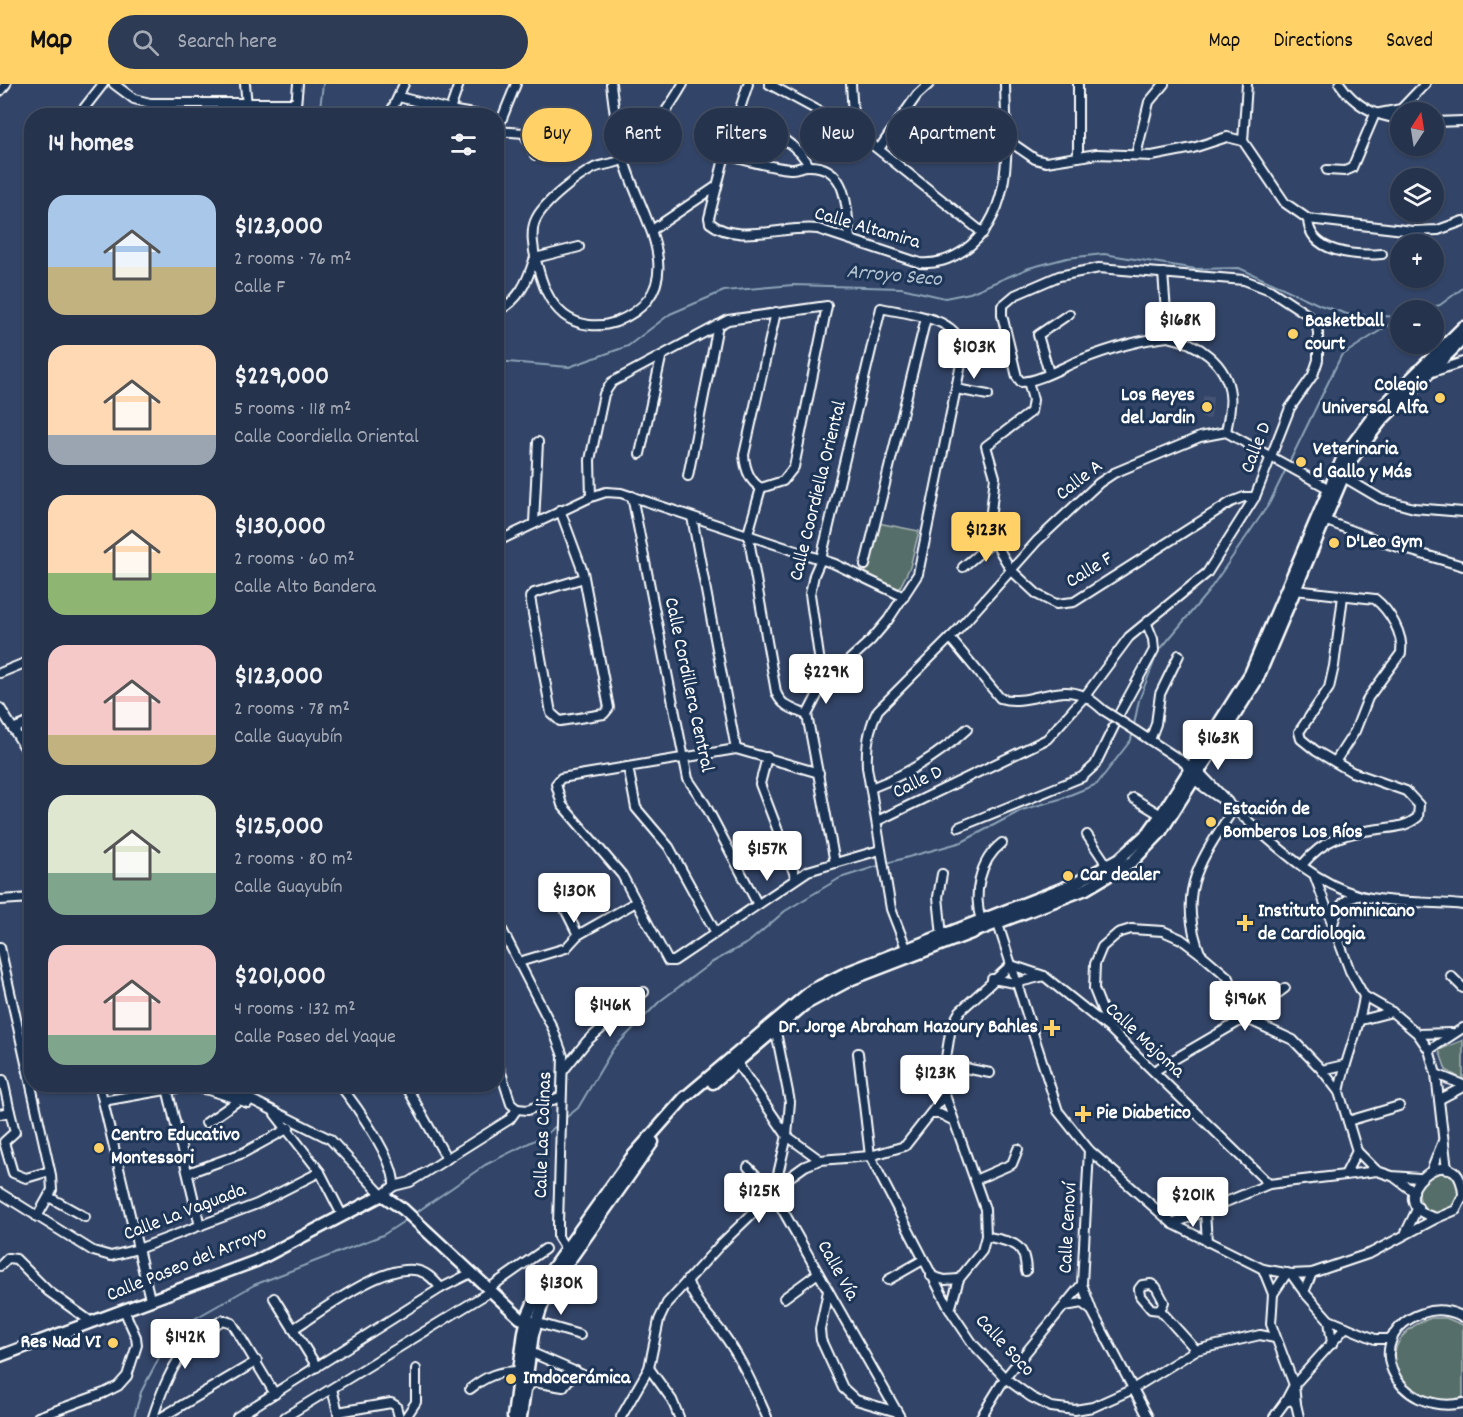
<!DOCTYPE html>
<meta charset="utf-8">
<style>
:root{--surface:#26334d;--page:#2e3b54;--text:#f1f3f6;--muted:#a4aab6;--line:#424e65;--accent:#ffd166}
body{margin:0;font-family:Dekko,sans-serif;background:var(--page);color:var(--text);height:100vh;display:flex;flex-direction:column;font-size:22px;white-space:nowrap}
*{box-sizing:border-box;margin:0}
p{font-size:20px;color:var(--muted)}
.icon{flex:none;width:33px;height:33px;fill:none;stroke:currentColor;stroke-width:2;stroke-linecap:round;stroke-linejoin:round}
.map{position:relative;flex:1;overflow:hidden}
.drawer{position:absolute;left:24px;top:24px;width:480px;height:984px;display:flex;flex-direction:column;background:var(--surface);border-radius:24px;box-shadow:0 2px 4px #0004,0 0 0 2px var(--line)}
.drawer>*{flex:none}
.hud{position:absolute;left:522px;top:24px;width:570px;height:54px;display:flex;gap:12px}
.needle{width:39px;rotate:12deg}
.buttons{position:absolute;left:1390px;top:18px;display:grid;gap:12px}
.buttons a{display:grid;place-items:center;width:54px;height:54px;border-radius:50%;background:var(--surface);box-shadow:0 2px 4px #0004,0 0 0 2px var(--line);font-size:30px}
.price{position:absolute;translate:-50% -51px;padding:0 14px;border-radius:6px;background:#fff;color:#222;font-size:20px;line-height:39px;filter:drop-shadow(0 2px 3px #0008)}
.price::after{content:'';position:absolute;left:50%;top:36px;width:18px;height:14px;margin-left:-9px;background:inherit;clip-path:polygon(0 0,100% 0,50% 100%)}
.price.active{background:var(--accent);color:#111}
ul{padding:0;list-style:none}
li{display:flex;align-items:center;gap:18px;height:150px;padding:0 24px}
li span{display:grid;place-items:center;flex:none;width:168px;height:120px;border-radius:18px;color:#555}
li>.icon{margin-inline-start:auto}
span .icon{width:72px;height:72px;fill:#fffc;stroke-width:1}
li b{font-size:26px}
h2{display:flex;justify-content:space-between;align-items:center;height:72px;padding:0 24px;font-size:26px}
.chip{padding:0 21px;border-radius:27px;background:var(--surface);box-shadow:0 2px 4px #0004,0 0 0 2px var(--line);font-size:21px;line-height:54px}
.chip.active{background:var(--accent);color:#111}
header{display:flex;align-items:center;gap:36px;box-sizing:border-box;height:84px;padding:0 30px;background:var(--accent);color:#111}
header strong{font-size:28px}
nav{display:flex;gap:33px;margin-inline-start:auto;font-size:21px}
.search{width:420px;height:54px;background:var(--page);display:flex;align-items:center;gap:15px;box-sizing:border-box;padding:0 21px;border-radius:33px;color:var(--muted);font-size:22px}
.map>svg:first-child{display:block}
.built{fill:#455275}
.green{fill:#566e6b;stroke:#aab6b5;stroke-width:1.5}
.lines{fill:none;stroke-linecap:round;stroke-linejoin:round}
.stream{stroke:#8da4b8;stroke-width:2}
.minor-casing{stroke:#fff;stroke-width:12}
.secondary-casing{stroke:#fff;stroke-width:15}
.minor{stroke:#1d3557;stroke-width:8}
.secondary{stroke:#1d3557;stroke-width:10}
.minor-bridge-casing{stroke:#fff;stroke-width:12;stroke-linecap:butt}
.minor-bridge{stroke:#1d3557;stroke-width:8}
.poi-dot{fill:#ffd166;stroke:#1d3557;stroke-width:2}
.labels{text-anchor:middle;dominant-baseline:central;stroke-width:6;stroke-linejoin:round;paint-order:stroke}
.street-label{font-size:20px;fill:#fff;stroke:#1d3557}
.poi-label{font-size:20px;font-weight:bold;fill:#fff;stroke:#1d3557;text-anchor:start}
.water-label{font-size:21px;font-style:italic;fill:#b3c3d0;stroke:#1d3557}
</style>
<header>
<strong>Map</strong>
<div class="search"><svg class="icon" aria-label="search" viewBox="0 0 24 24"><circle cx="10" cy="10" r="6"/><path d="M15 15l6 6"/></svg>Search here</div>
<nav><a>Map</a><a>Directions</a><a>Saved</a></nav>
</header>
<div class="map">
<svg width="1463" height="1333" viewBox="0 0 1463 1333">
<rect width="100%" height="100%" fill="#324467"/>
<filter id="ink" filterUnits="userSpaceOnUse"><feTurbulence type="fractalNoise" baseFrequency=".0167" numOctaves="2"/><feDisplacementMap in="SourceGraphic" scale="12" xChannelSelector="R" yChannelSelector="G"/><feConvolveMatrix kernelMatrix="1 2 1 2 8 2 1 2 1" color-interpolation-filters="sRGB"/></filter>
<g filter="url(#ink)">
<polygon class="built" points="1203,312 1213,313 1211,335 1201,334"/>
<g class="green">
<polygon points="878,439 919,447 910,483 899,505 894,506 865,491"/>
<polygon points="1463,956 1463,996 1446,986 1439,966"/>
<circle cx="1440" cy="1109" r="21"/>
<path d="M1431,1234H1446L1463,1241V1313L1448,1320L1409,1310C1405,1302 1397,1293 1395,1284C1390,1258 1409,1241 1431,1234Z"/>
</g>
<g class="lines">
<g class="stream">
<polyline points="319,32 323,0"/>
<polyline points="1421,226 1440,221 1463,204"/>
<polyline points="496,277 569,283 628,262 670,230 724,207 793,201 901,204 945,214 970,209 1029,184 1067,174 1104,170 1196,185 1239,184 1320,221 1347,230 1399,233"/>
<polyline points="887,779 962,758 1022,726 1060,715 1097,700 1131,656 1139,616 1158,568 1208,508 1269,420 1341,272 1401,233"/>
<polyline points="563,1036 578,1024 613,965 660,917 711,879 749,858 785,827 840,794 881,781"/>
<polyline points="414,1130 485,1081 547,1050 558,1040"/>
<polyline points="134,1333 141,1308 173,1247 254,1201 383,1151 409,1134"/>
</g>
<g class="minor-casing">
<g id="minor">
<polyline points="114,0 134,15 150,19 296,19"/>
<polyline points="245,0 248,32"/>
<path d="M611,0C614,25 617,52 624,76C640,132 697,204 616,238C599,244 578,242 564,231C548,218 542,199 537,180C533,167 530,146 536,135C544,118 578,92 594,84C603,80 616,80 624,75C641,65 673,18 683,0"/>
<path d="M748,0L725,71L709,134L710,139C737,161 786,141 818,145L920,179C937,180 949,176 963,167C1017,130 1006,56 1005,0"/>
<polyline points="769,0 854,46 983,149"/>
<polyline points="851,0 854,46"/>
<path d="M1340,0C1355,22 1375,32 1401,35"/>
<polyline points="0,7 6,0"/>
<polyline points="399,13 450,26 485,32"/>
<polyline points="450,26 459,0"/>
<path d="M737,30C760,43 798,57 809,82"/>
<polyline points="78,32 103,0"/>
<polyline points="166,32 166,20"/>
<polyline points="295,32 298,0"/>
<polyline points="389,32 404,0"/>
<polyline points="1434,38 1463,37"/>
<polyline points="496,47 524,49 535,71"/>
<polyline points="496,49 516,0"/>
<polyline points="957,53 981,41 1006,37"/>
<polyline points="1006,55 1035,75 1046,78 1097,70 1152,72 1193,64 1227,53 1243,57 1247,0"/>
<polyline points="1243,57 1285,119 1308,135 1413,147 1438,146 1463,137"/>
<polyline points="879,65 917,11 929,0"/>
<path d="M725,71C746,76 768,83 790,85C796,86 802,82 808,82C849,81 846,125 850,154"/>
<polyline points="1136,71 1149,18 1164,0"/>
<polyline points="1078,73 1078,0"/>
<polyline points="1327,86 1345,87 1352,84 1375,30 1401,25 1425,0"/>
<path d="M1308,135C1309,169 1355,172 1382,170"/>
<polyline points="652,146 717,102"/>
<polyline points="535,174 579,163"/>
<path d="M1163,189L1168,253C1197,258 1227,279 1230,310C1232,322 1228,336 1226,348"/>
<path d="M496,228C519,217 527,198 534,176"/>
<polyline points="1432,288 1463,278"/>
<polyline points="1049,289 1038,251 1069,230"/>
<polyline points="1028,297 1033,316 1031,328 986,362 995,393 990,436 994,457 1011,486 1038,511 1056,520 1074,518 1231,418 1244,413 1255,413"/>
<polyline points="956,305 988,311"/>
<polyline points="640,370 661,274"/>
<polyline points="688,392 718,241"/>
<polyline points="1342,392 1381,415 1414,424 1463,428"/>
<path d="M761,404L748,450L776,608C781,622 793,625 807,631"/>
<path d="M761,404C749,397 745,384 744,371L776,228"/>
<polyline points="632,412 688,695 705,720 757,819"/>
<polyline points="591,413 590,376 604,310 612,298 728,236 827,222 794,383 783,397 761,404"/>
<polyline points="560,426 583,488 609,624 604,630 560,637 551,629 530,513 534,509 584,494"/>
<polyline points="692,433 736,665"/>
<polyline points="1324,436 1388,460 1463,482"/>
<polyline points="534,439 538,358"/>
<polyline points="496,458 591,413 606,408 621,409 835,480 904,513"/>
<polyline points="865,481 926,234"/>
<polyline points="963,483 994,457"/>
<path d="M1295,506L1375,515C1389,526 1404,550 1401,569L1368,614L1355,647L1335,678"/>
<path d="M950,554L1000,614C1028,623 1056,599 1084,612C1091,615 1097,621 1103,626"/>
<polyline points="0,589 32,576"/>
<polyline points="0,624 32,675"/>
<path d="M807,631L823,600L810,510L814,491L821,475L881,224C910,231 962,232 963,270L918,490L888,536L871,556L823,600"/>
<polyline points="807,631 835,779"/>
<polyline points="1118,632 1154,566 1153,555 1147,540"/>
<polyline points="13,645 32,637"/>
<polyline points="1136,647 1200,689 1228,718"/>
<polyline points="1150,656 1156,640 1160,610 1179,571"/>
<polyline points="767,673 760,700 796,794"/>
<path d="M1186,681C1195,703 1216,709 1232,723C1271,756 1309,797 1358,811C1384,819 1434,818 1463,821"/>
<polyline points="628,683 636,724 669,763 716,849"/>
<polyline points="819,689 736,665 561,694 556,700 562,721 622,791 668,877 674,877 808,787 880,766"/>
<path d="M871,704C908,690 938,672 967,645"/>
<polyline points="1133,714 1161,731"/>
<path d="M877,737L1047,655L1085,612L1129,553L1207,489L1255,413L1290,324L1313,291L1318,276V248L1316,240L1308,231L1270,206L1244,196L1099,184L1059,192L1015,211L1002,222V231L1017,293L1021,298C1039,297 1061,284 1078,277C1108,265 1136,256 1168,253"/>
<polyline points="959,743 1082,693 1095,681 1116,638"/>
<polyline points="1087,751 1103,775 1106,784"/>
<path d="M1302,781C1325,754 1345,749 1379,745C1395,743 1406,743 1418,733L1419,721L1406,707L1352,688L1316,667L1301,655L1299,648L1329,604L1334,582L1343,512"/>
<polyline points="942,790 938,813 942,852"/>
<polyline points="1315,793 1350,887 1364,912 1392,928 1418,950 1429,966 1436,990 1447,1086"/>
<polyline points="555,805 578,851"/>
<polyline points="0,816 32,814"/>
<polyline points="496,834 553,945 563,972 558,1139 558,1153 567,1167"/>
<path d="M981,837C973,810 979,777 1002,759"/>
<polyline points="997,837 1058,1027 1089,1066 1173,1140 1263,1185 1291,1190 1312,1189 1371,1169 1437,1134"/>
<path d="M1333,840C1337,825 1342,815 1358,812"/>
<polyline points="0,863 51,1091 52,1106 37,1133"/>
<path d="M908,869L891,825L867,683C866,663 868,644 878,626L957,547L1037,457L1099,399L1114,389L1200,353L1226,348L1333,407"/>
<path d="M1200,869C1176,806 1201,776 1234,724"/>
<polyline points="519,878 566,864 578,851 636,818"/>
<polyline points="1451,892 1463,904"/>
<polyline points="992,895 1015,899 1044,892"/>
<polyline points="1361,936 1392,928"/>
<polyline points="1109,943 1094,905 1095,880 1102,863 1118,849 1131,845 1163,847 1181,855 1201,870 1229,894 1245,934 1293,956 1322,986 1339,1008 1357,1067 1345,1091 1377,1087 1392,1092 1419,1094"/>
<polyline points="1418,950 1451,949"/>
<polyline points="1429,966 1463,944"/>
<polyline points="858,969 870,1072 950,1226 973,1260 1005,1294 1031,1313 1051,1323 1075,1326 1093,1323 1131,1306 1196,1266 1260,1251 1275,1254"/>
<polyline points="496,973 511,1020 517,1025"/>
<polyline points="735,976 787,1052 820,1076"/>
<polyline points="945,980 990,989"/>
<polyline points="1322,986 1344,981"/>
<polyline points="563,987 587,957 644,908"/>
<polyline points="1154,987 1245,934 1285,904"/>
<polyline points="1436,990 1463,1001"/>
<polyline points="3,996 10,1028"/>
<polyline points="99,1000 150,1215"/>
<path d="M220,1000L330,1055L382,1111L394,1102C396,1077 355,1020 339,1000"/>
<polyline points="405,1000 447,1075"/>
<polyline points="167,1004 200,1142"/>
<path d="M1339,1008C1345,975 1360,945 1364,912"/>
<polyline points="1440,1015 1463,1003"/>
<polyline points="103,1017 188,1002 209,1006 248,1019"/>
<polyline points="517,1025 528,1026 560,1013"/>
<polyline points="0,1030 10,1028 15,1048 4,1058 13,1089 26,1094 50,1087"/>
<polyline points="275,1030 320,1088 342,1131"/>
<polyline points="931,1030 940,1030 952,1036"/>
<polyline points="1348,1037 1399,1022"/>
<polyline points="206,1039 239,1016"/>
<polyline points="1357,1067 1377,1087"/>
<polyline points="748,1083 773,1109 900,1333"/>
<polyline points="1432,1085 1443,1057"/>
<polyline points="188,1089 243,1069 289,1044"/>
<polyline points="1394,1093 1414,1108"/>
<polyline points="975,1096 1012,1080 1018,1065"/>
<polyline points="394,1102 410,1098 510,1035 517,1025"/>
<polyline points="774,1107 787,1052 790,1018 775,943"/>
<polyline points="0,1109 93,1167 111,1172 138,1165 257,1120 320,1088"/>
<path d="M1463,1110C1458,1045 1372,1120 1437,1134L1456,1126L1463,1112"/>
<polyline points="49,1113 85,1133"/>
<polyline points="1205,1128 1207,1158"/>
<polyline points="1173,1140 1269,1100 1345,1091"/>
<polyline points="1406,1148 1418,1123"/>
<path d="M986,1152C1012,1159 1025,1157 1026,1187"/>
<polyline points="0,1182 8,1174 16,1175 48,1207 90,1237"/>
<polyline points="1263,1185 1273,1210 1271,1240 1294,1301 1296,1320"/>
<polyline points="1312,1189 1304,1208 1329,1236 1375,1255 1389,1255 1395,1249"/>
<polyline points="1291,1190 1304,1208"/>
<polyline points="931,1192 945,1196 959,1195"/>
<path d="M687,1196C695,1220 712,1234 726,1254C743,1278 755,1306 767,1333"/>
<polyline points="888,1196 923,1176"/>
<polyline points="1082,1200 1092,1227 1148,1333"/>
<polyline points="488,1205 545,1165"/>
<polyline points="828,1207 820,1245 821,1256 843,1304 856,1316 897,1328"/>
<polyline points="1273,1210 1287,1189"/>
<polyline points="274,1214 317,1283"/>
<polyline points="784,1214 818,1189"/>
<polyline points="1065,1222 1082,1219 1091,1226"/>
<polyline points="950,1226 959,1195 982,1167 986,1152 985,1125 945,1011 945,980 951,943 960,927 1011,881 1044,892 1110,945 1269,1100"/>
<polyline points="1160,1226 1151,1225 1140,1212 1139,1205 1142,1201 1151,1200 1156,1203 1164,1218 1160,1226 1196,1266"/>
<path d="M1463,1233C1451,1226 1436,1224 1423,1229C1358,1251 1394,1333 1463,1319"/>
<polyline points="1329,1236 1332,1260"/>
<polyline points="535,1238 580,1251"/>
<path d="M293,1245C322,1227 379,1182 414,1186C426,1187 433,1195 441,1204"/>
<polyline points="530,1268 583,1291"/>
<polyline points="649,1284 672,1316 679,1333"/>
<polyline points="332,1305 339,1332"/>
<path d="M470,1305C486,1292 499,1287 519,1287"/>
<polyline points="526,1305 533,1298 563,1303 576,1287"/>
<polyline points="1285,1318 1294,1301 1346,1243"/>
<polyline points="338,1328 391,1319 396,1322 399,1333"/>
<polyline points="38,1333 104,1309 118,1302 127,1292 137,1261 136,1253 124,1226"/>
<path d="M153,1333C167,1290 181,1259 223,1236L232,1239L275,1310"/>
<polyline points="162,1333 257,1277"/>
<polyline points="237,1333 441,1204 471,1189"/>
<polyline points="285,1333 491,1207"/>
<polyline points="406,1333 416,1318 416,1285"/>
<polyline points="621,1333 649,1284 659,1236 667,1219 720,1161 791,1092 805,1082 820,1076 870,1072 905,1062 945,1011"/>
<polyline points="981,1333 1005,1294 1082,1200 1089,1066"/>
<polyline points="1274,1333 1285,1318 1291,1316 1296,1320 1299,1333"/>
</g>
</g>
<g class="secondary-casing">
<g id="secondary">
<polyline points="713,999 804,921 852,895 1086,805 1133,777 1160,749 1257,596 1349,379 1382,336 1463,255"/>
<polyline points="0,1272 256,1177 382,1111 403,1125 520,1234 531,1238"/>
<polyline points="513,1333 524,1248 528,1231 542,1199 631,1074 684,1014 812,906 848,888 1074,800 1119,775 1148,749 1161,731 1250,590 1343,373 1374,331 1463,243"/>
<polyline points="521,1333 533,1250 542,1222 559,1191 653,1058"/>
</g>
</g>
<use href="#minor" class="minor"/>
<use href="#secondary" class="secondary"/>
<g class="minor-bridge-casing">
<polyline id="minor-bridge" points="1103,626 1136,647"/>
</g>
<use href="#minor-bridge" class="minor-bridge"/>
</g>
</g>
<g class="poi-dot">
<circle cx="1293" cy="250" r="6"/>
<circle cx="1440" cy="314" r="6"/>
<circle cx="1207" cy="323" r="6"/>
<circle cx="1301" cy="378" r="6"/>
<circle cx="1334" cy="459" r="6"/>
<circle cx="1211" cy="738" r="6"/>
<circle cx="1068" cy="792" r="6"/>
<path d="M1242 830h6v6h6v6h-6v6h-6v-6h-6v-6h6z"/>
<path d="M1049 935h6v6h6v6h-6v6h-6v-6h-6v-6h6z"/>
<path d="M1080 1021h6v6h6v6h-6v6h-6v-6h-6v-6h6z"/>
<circle cx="99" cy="1064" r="6"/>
<circle cx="113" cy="1259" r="6"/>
<circle cx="511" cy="1295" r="6"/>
</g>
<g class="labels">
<g class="street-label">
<text transform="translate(867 145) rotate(16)">Calle Altamira</text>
<text transform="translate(1257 364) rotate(-69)">Calle D</text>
<text transform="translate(1080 397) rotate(-38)">Calle A</text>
<text transform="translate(819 407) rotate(-76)">Calle Coordiella Oriental</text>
<text transform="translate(1090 487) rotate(-31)">Calle F</text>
<text transform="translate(688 601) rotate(78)">Calle Cordillera Central</text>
<text transform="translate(918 699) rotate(-26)">Calle D</text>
<text transform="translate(1144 957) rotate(43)">Calle Majoma</text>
<text transform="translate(544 1051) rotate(-88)">Calle Las Colinas</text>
<text transform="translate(185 1129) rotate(-21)">Calle La Vaguada</text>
<text transform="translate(1069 1144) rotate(-87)">Calle Cenoví</text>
<text transform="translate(187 1181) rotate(-22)">Calle Paseo del Arroyo</text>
<text transform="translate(837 1187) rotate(61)">Calle Vía</text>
<text transform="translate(1004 1262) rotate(47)">Calle Soco</text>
</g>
<g class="poi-label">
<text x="1305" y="238">Basketball<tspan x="1305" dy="23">court</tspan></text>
<text x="1428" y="302" text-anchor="end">Colegio<tspan x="1428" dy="23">Universal Alfa</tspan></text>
<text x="1195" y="312" text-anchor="end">Los Reyes<tspan x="1195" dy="23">del Jardin</tspan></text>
<text x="1313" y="366">Veterinaria<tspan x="1313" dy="23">d Gallo y Más</tspan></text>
<text x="1346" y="459">D'Leo Gym</text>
<text x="1223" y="726">Estación de<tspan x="1223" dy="23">Bomberos Los Ríos</tspan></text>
<text x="1080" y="792">Car dealer</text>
<text x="1258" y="828">Instituto Dominicano<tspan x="1258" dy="23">de Cardiologia</tspan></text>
<text x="1038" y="944" text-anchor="end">Dr. Jorge Abraham Hazoury Bahles</text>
<text x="1096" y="1030">Pie Diabetico</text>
<text x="111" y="1052">Centro Educativo<tspan x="111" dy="23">Montessori</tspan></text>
<text x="101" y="1259" text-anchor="end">Res Nad VI</text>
<text x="523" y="1295">Imdocerámica</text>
</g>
<g class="water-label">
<text transform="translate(894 193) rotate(5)">Arroyo Seco</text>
</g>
</g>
</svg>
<div class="buttons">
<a><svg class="needle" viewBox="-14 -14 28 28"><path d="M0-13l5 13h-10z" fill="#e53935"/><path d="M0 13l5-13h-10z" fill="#a4aab6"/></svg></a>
<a><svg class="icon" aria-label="layers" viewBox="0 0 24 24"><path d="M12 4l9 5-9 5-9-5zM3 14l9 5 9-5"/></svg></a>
<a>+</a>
<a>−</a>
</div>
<b class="price" style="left:1180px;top:269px">$168K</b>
<b class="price" style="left:974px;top:296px">$103K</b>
<b class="price active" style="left:986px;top:479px">$123K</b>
<b class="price" style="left:826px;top:621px">$229K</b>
<b class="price" style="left:1218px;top:687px">$163K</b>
<b class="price" style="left:767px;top:798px">$157K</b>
<b class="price" style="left:574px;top:840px">$130K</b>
<b class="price" style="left:1245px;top:948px">$196K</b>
<b class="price" style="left:610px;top:954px">$146K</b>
<b class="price" style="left:935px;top:1022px">$123K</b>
<b class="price" style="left:759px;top:1140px">$125K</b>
<b class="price" style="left:1193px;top:1144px">$201K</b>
<b class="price" style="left:561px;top:1232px">$130K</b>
<b class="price" style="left:185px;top:1286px">$142K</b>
<div class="hud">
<a class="chip active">Buy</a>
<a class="chip">Rent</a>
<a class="chip">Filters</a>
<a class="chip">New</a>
<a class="chip">Apartment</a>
</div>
<section class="drawer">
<h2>14 homes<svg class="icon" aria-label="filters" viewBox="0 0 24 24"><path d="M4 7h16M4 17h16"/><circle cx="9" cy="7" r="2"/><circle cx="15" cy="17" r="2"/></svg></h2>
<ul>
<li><span style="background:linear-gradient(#a9c7e8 60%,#c2b280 0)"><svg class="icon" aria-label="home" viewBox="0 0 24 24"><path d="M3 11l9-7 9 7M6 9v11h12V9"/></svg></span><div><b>$123,000</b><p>2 rooms · 76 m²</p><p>Calle F</p></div></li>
<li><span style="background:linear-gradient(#ffd9b3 75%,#9aa5b1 0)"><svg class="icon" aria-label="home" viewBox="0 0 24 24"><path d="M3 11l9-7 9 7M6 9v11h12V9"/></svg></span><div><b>$229,000</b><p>5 rooms · 118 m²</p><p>Calle Coordiella Oriental</p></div></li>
<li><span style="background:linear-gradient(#ffd9b3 65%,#8fb573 0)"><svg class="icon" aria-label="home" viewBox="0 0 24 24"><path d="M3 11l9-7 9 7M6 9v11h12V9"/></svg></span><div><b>$130,000</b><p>2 rooms · 60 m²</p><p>Calle Alto Bandera</p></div></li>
<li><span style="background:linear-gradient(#f6c9c9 75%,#c2b280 0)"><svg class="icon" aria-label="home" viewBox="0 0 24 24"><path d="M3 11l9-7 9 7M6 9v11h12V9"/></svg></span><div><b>$123,000</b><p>2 rooms · 78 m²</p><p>Calle Guayubín</p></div></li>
<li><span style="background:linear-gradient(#dfe7d0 65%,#7fa58c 0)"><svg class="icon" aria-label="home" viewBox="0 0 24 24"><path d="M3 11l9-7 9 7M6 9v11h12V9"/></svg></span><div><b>$125,000</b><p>2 rooms · 80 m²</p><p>Calle Guayubín</p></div></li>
<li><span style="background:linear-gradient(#f6c9c9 75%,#7fa58c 0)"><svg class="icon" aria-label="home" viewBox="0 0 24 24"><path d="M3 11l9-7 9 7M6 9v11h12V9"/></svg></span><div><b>$201,000</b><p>4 rooms · 132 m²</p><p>Calle Paseo del Yaque</p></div></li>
</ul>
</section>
</div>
